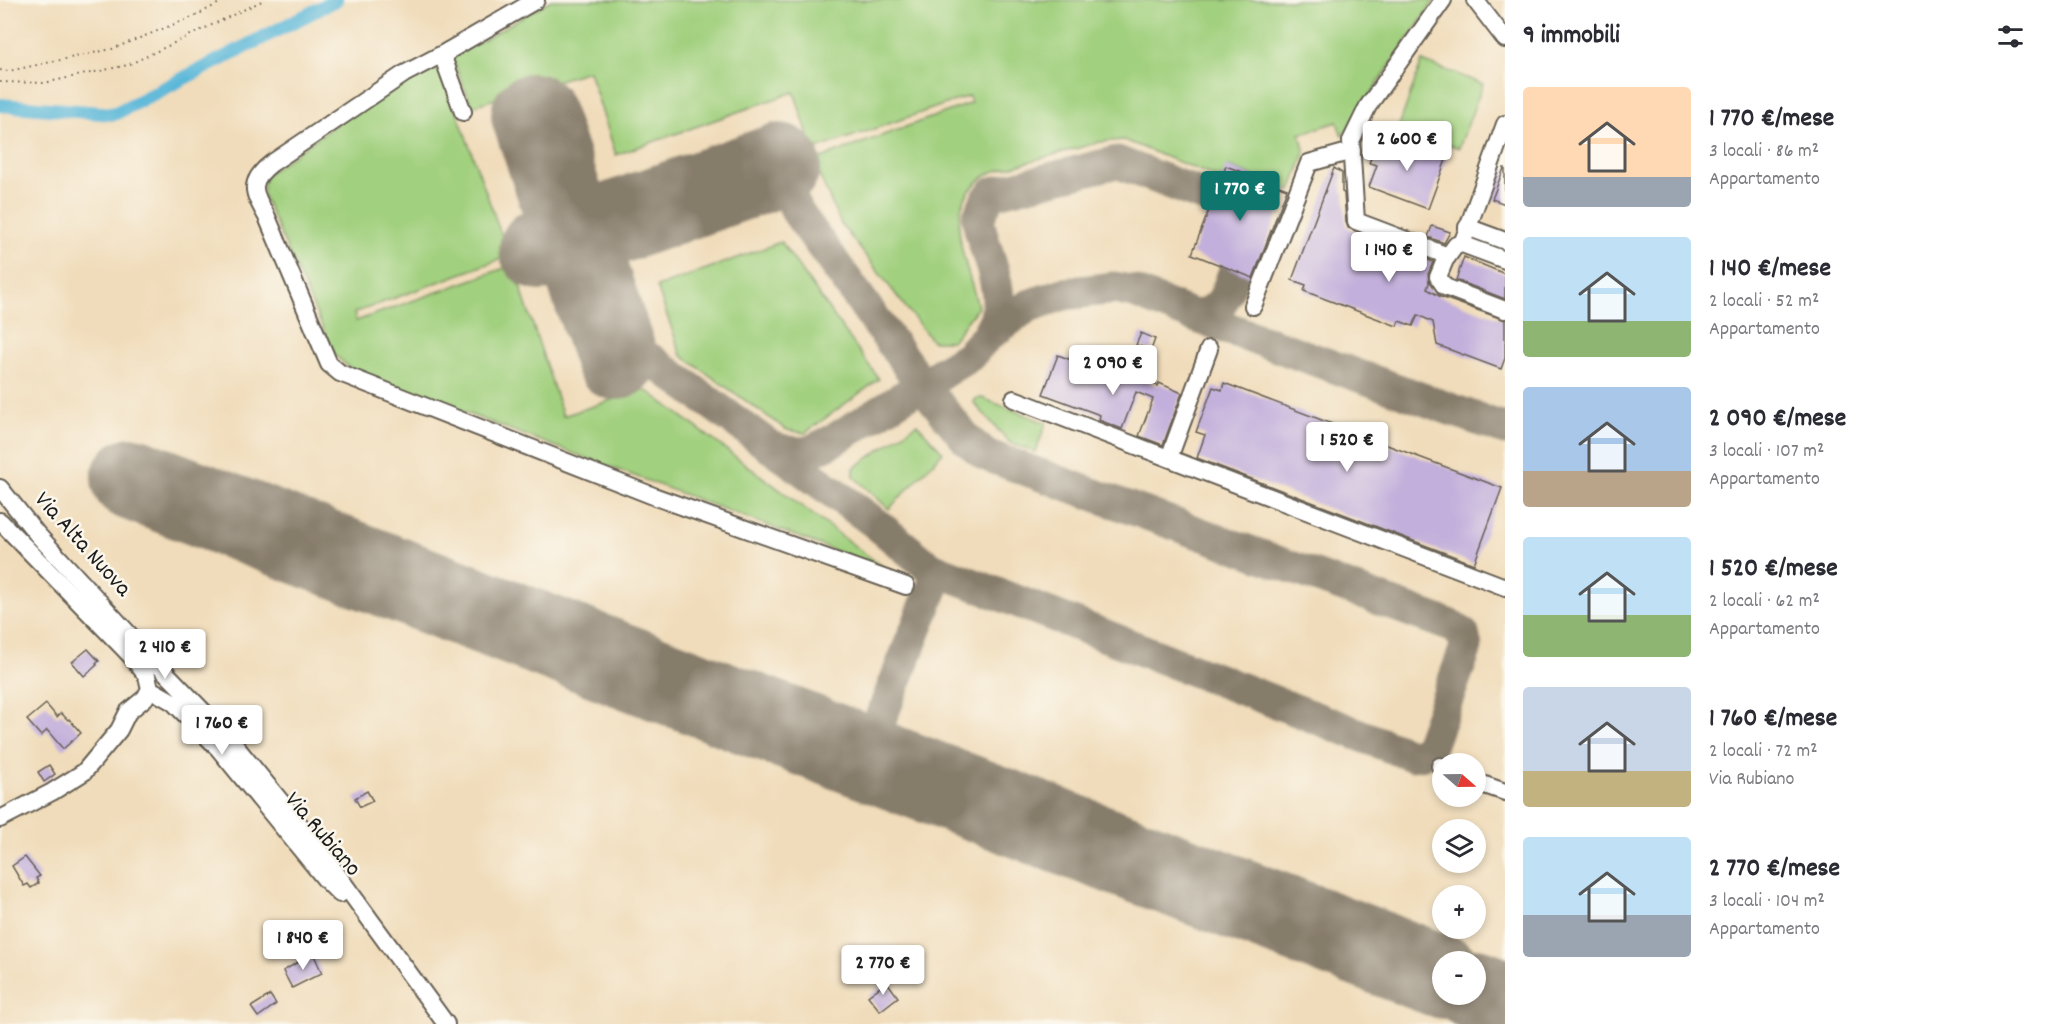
<!DOCTYPE html>
<html lang="it">
<meta charset="utf-8">
<style>
:root{--surface:#fff;--page:#f7f7f7;--text:#2b2b33;--muted:#7c7c81;--accent:#0f766e}
body{margin:0;font-family:Dekko,sans-serif;background:var(--page);color:var(--text);height:100vh;display:flex;flex-direction:column;font-size:22px;white-space:nowrap}
*{box-sizing:border-box;margin:0}
p{font-size:20px;color:var(--muted)}
.icon{flex:none;width:33px;height:33px;fill:none;stroke:currentColor;stroke-width:2;stroke-linecap:round;stroke-linejoin:round}
.map{position:relative;flex:1;overflow:hidden}
.side{display:flex;flex-direction:column;background:var(--surface);width:540px}
.side>*{flex:none}
.needle{width:39px;rotate:110deg}
.tools{position:absolute;left:1432px;top:753px;display:grid;gap:12px}
.tools a{display:grid;place-items:center;width:54px;height:54px;border-radius:50%;background:var(--surface);box-shadow:0 3px 9px #0003;font-size:30px}
.price{position:absolute;translate:-50% -51px;padding:0 14px;border-radius:6px;background:#fff;color:#222;font-size:20px;line-height:39px;filter:drop-shadow(0 2px 3px #0008)}
.price::after{content:'';position:absolute;left:50%;top:36px;width:18px;height:14px;margin-left:-9px;background:inherit;clip-path:polygon(0 0,100% 0,50% 100%)}
.price.on{background:var(--accent);color:#fff}
ul{padding:0;list-style:none}
li{display:flex;align-items:center;gap:18px;height:150px;padding:0 18px}
li span{display:grid;place-items:center;flex:none;width:168px;height:120px;border-radius:6px;color:#555}
li>.icon{margin-inline-start:auto}
span .icon{width:72px;height:72px;fill:#fffc;stroke-width:1}
li b{font-size:26px}
h2{display:flex;justify-content:space-between;align-items:center;height:72px;padding:0 18px;font-size:26px}
main{display:flex;flex:1;min-height:0}
.map>svg:first-child{display:block}
.green{fill:#a1d07e;stroke:#5e764d;stroke-width:1.5}
.lines{fill:none;stroke-linecap:round;stroke-linejoin:round}
.canal{stroke:#5ab7d8;stroke-width:14}
.taxiway{stroke:#867c6b;stroke-width:33}
.runway{stroke:#867c6b;stroke-width:84}
.building{fill:#c2afdb}
.minor-casing{stroke:#665f53;stroke-width:20}
.path{stroke:#665f53;stroke-width:2;stroke-dasharray:1.5 4.5;stroke-linecap:butt}
.minor{stroke:#fff;stroke-width:16}
.labels{text-anchor:middle;dominant-baseline:central;stroke-width:5;stroke-linejoin:round;paint-order:stroke}
.street-label{font-size:24px;fill:#1c1c1c;stroke:#fbf7ec}
</style>
<main>
<div class="map">
<svg width="1505" height="1024" viewBox="0 0 1505 1024">
<rect width="100%" height="100%" fill="#fbf7ec"/>
<filter id="ink" filterUnits="userSpaceOnUse"><feTurbulence type="fractalNoise" baseFrequency=".0167" numOctaves="2"/><feDisplacementMap in="SourceGraphic" scale="12" xChannelSelector="R" yChannelSelector="G"/><feConvolveMatrix kernelMatrix="1 2 1 2 8 2 1 2 1" color-interpolation-filters="sRGB"/></filter>
<filter id="wash" filterUnits="userSpaceOnUse"><feTurbulence type="fractalNoise" baseFrequency=".008" numOctaves="4" result="noise"/><feDisplacementMap in="SourceGraphic" scale="24" xChannelSelector="R" yChannelSelector="G"/><feGaussianBlur stdDeviation="1.35" result="paint"/><feColorMatrix in="noise" values="0 0 0 0 0 0 0 0 0 0 0 0 0 0 0 0 0 1.4 0 .05"/><feComposite in="paint" operator="in"/></filter>
<g filter="url(#wash)">
<rect width="100%" height="100%" fill="#f0dcba"/>
<g class="green">
<path d="M551,0H1435L1342,136L1337,122L1300,134L1305,153L1291,191L1227,166L1221,179L1124,140L1100,142L992,172C936,202 966,259 978,307L952,341H932L841,224L813,161L971,103L969,96L813,150L794,92L616,155L589,71L472,106L452,58Z"/>
<polygon points="1422,61 1483,84 1459,148 1399,126"/>
<polygon points="439,62 509,256 354,313 356,321 513,265 563,416 642,390 649,392 887,570 353,371 335,355 263,195 263,187 266,175 349,115"/>
<polygon points="781,242 879,379 805,433 787,430 681,355 657,287"/>
<polygon points="982,398 1046,423 1036,452 1010,443 974,403 975,399"/>
<polygon points="917,424 943,452 889,509 854,477 854,468"/>
</g>
<g class="lines">
<polyline class="canal" points="0,105 114,114 336,0"/>
<g class="taxiway">
<path d="M1197,317C1225,308 1224,298 1234,273"/>
<path d="M986,337C992,326 999,315 998,302C998,273 982,246 978,218L987,200L993,193L1117,162L1212,199"/>
<polyline points="616,358 650,359 874,522 929,567 1411,755 1421,754 1430,746 1466,647 1463,634 1452,626 986,455 967,440 922,385 796,210 779,165"/>
<polyline points="770,447 788,452 807,453 832,441 969,356 986,337 1028,306 1064,294 1114,288 1134,292 1197,317 1505,429"/>
<polyline points="865,758 939,571"/>
</g>
<g class="runway">
<polyline points="533,115 616,358"/>
<polyline points="541,249 779,165"/>
<polyline points="133,479 1443,977"/>
<polyline points="1476,990 1505,1001"/>
</g>
</g>
<g id="blocks">
<g class="building">
<polygon points="1389,135 1447,157 1428,209 1369,187 1377,165 1369,163 1373,153 1381,156"/>
<polygon points="1226,166 1287,189 1253,278 1192,254"/>
<polygon points="1334,168 1342,173 1342,192 1344,193 1346,222 1348,228 1433,262 1428,274 1429,283 1427,289 1441,297 1505,320 1505,358 1501,369 1437,345 1433,322 1418,315 1413,326 1399,321 1397,326 1304,291 1306,285 1292,280"/>
<polygon points="1504,168 1505,168 1505,204 1492,199"/>
<polygon points="1432,226 1450,232 1444,243 1428,237"/>
<polygon points="1464,257 1505,274 1505,299 1456,280"/>
<polygon points="1141,333 1155,339 1151,350 1136,345"/>
<polygon points="1058,355 1115,376 1119,368 1142,377 1142,379 1158,386 1159,383 1182,393 1163,445 1139,436 1153,399 1136,392 1122,429 1099,420 1100,415 1043,394"/>
<polygon points="1224,383 1348,430 1345,439 1376,450 1379,442 1502,488 1474,564 1197,458 1205,435 1196,432 1213,387 1222,390"/>
<polygon points="88,649 99,661 96,664 97,665 84,676 72,662"/>
<polygon points="46,704 57,717 61,713 68,720 69,719 81,733 63,749 47,730 41,736 27,720"/>
<polygon points="49,765 55,774 44,782 38,772"/>
<polygon points="367,791 373,801 360,807 355,798"/>
<polygon points="25,857 40,876 36,878 39,883 31,888 28,884 24,886 12,866"/>
<polygon points="313,953 322,973 292,988 283,971"/>
<polygon points="887,982 898,997 880,1011 868,996"/>
<polygon points="270,995 276,1004 258,1017 251,1007"/>
</g>
</g>
</g>
<g filter="url(#ink)">
<use href="#blocks" fill-opacity="0" stroke="#665f53" stroke-width="1.5"/>
<g class="lines">
<g class="minor-casing">
<g id="minor">
<polyline points="1443,0 1368,106 1351,141 1356,221 1448,256"/>
<polyline points="1475,0 1505,39"/>
<path d="M448,51L404,74L272,163C246,183 254,193 267,217L329,364L340,373L656,497L906,586"/>
<polyline points="463,112 444,60 448,51 536,0"/>
<polyline points="1467,227 1505,241"/>
<polyline points="1462,244 1505,124"/>
<polyline points="1505,260 1462,244 1456,245 1445,260 1438,277 1445,287 1505,310"/>
<polyline points="1253,306 1309,163 1352,151"/>
<polyline points="1014,399 1505,587"/>
<polyline points="1169,458 1209,349"/>
<polyline points="0,488 37,534 137,643 228,737 309,836 446,1024"/>
<polyline points="0,521 132,657 147,676 150,689 145,698 128,712 119,730 84,772 52,792 0,819"/>
<polyline points="150,689 173,702 218,748 325,879 340,894"/>
<polyline points="1440,766 1443,767"/>
<polyline points="1476,782 1505,792"/>
</g>
</g>
<g class="path">
<polyline points="0,70 9,71 112,49 195,16 225,0"/>
<polyline points="0,82 44,83 128,65 264,0"/>
</g>
<use href="#minor" class="minor"/>
</g>
</g>
<g class="labels">
<g class="street-label">
<text transform="translate(82 545) rotate(48)">Via Alta Nuova</text>
<text transform="translate(322 835) rotate(49)">Via Rubiano</text>
</g>
</g>
</svg>
<div class="tools">
<a><svg class="needle" viewBox="-14 -14 28 28"><path d="M0-13l5 13h-10z" fill="#e53935"/><path d="M0 13l5-13h-10z" fill="#7c7c81"/></svg></a>
<a><svg class="icon" aria-label="layers" viewBox="0 0 24 24"><path d="M12 4l9 5-9 5-9-5zM3 14l9 5 9-5"/></svg></a>
<a>+</a>
<a>−</a>
</div>
<b class="price" style="left:1407px;top:172px">2 600 €</b>
<b class="price on" style="left:1240px;top:222px">1 770 €</b>
<b class="price" style="left:1389px;top:283px">1 140 €</b>
<b class="price" style="left:1113px;top:396px">2 090 €</b>
<b class="price" style="left:1347px;top:473px">1 520 €</b>
<b class="price" style="left:165px;top:680px">2 410 €</b>
<b class="price" style="left:222px;top:756px">1 760 €</b>
<b class="price" style="left:303px;top:971px">1 840 €</b>
<b class="price" style="left:883px;top:996px">2 770 €</b>
</div>
<section class="side">
<h2>9 immobili<svg class="icon" aria-label="filters" viewBox="0 0 24 24"><path d="M4 7h16M4 17h16"/><circle cx="9" cy="7" r="2"/><circle cx="15" cy="17" r="2"/></svg></h2>
<ul>
<li><span style="background:linear-gradient(#ffd9b3 75%,#9aa5b1 0)"><svg class="icon" aria-label="home" viewBox="0 0 24 24"><path d="M3 11l9-7 9 7M6 9v11h12V9"/></svg></span><div><b>1 770 €/mese</b><p>3 locali · 86 m²</p><p>Appartamento</p></div></li>
<li><span style="background:linear-gradient(#bfe0f5 70%,#8fb573 0)"><svg class="icon" aria-label="home" viewBox="0 0 24 24"><path d="M3 11l9-7 9 7M6 9v11h12V9"/></svg></span><div><b>1 140 €/mese</b><p>2 locali · 52 m²</p><p>Appartamento</p></div></li>
<li><span style="background:linear-gradient(#a9c7e8 70%,#b9a48a 0)"><svg class="icon" aria-label="home" viewBox="0 0 24 24"><path d="M3 11l9-7 9 7M6 9v11h12V9"/></svg></span><div><b>2 090 €/mese</b><p>3 locali · 107 m²</p><p>Appartamento</p></div></li>
<li><span style="background:linear-gradient(#bfe0f5 65%,#8fb573 0)"><svg class="icon" aria-label="home" viewBox="0 0 24 24"><path d="M3 11l9-7 9 7M6 9v11h12V9"/></svg></span><div><b>1 520 €/mese</b><p>2 locali · 62 m²</p><p>Appartamento</p></div></li>
<li><span style="background:linear-gradient(#c9d6e8 70%,#c2b280 0)"><svg class="icon" aria-label="home" viewBox="0 0 24 24"><path d="M3 11l9-7 9 7M6 9v11h12V9"/></svg></span><div><b>1 760 €/mese</b><p>2 locali · 72 m²</p><p>Via Rubiano</p></div></li>
<li><span style="background:linear-gradient(#bfe0f5 65%,#9aa5b1 0)"><svg class="icon" aria-label="home" viewBox="0 0 24 24"><path d="M3 11l9-7 9 7M6 9v11h12V9"/></svg></span><div><b>2 770 €/mese</b><p>3 locali · 104 m²</p><p>Appartamento</p></div></li>
</ul>
</section>
</main>
